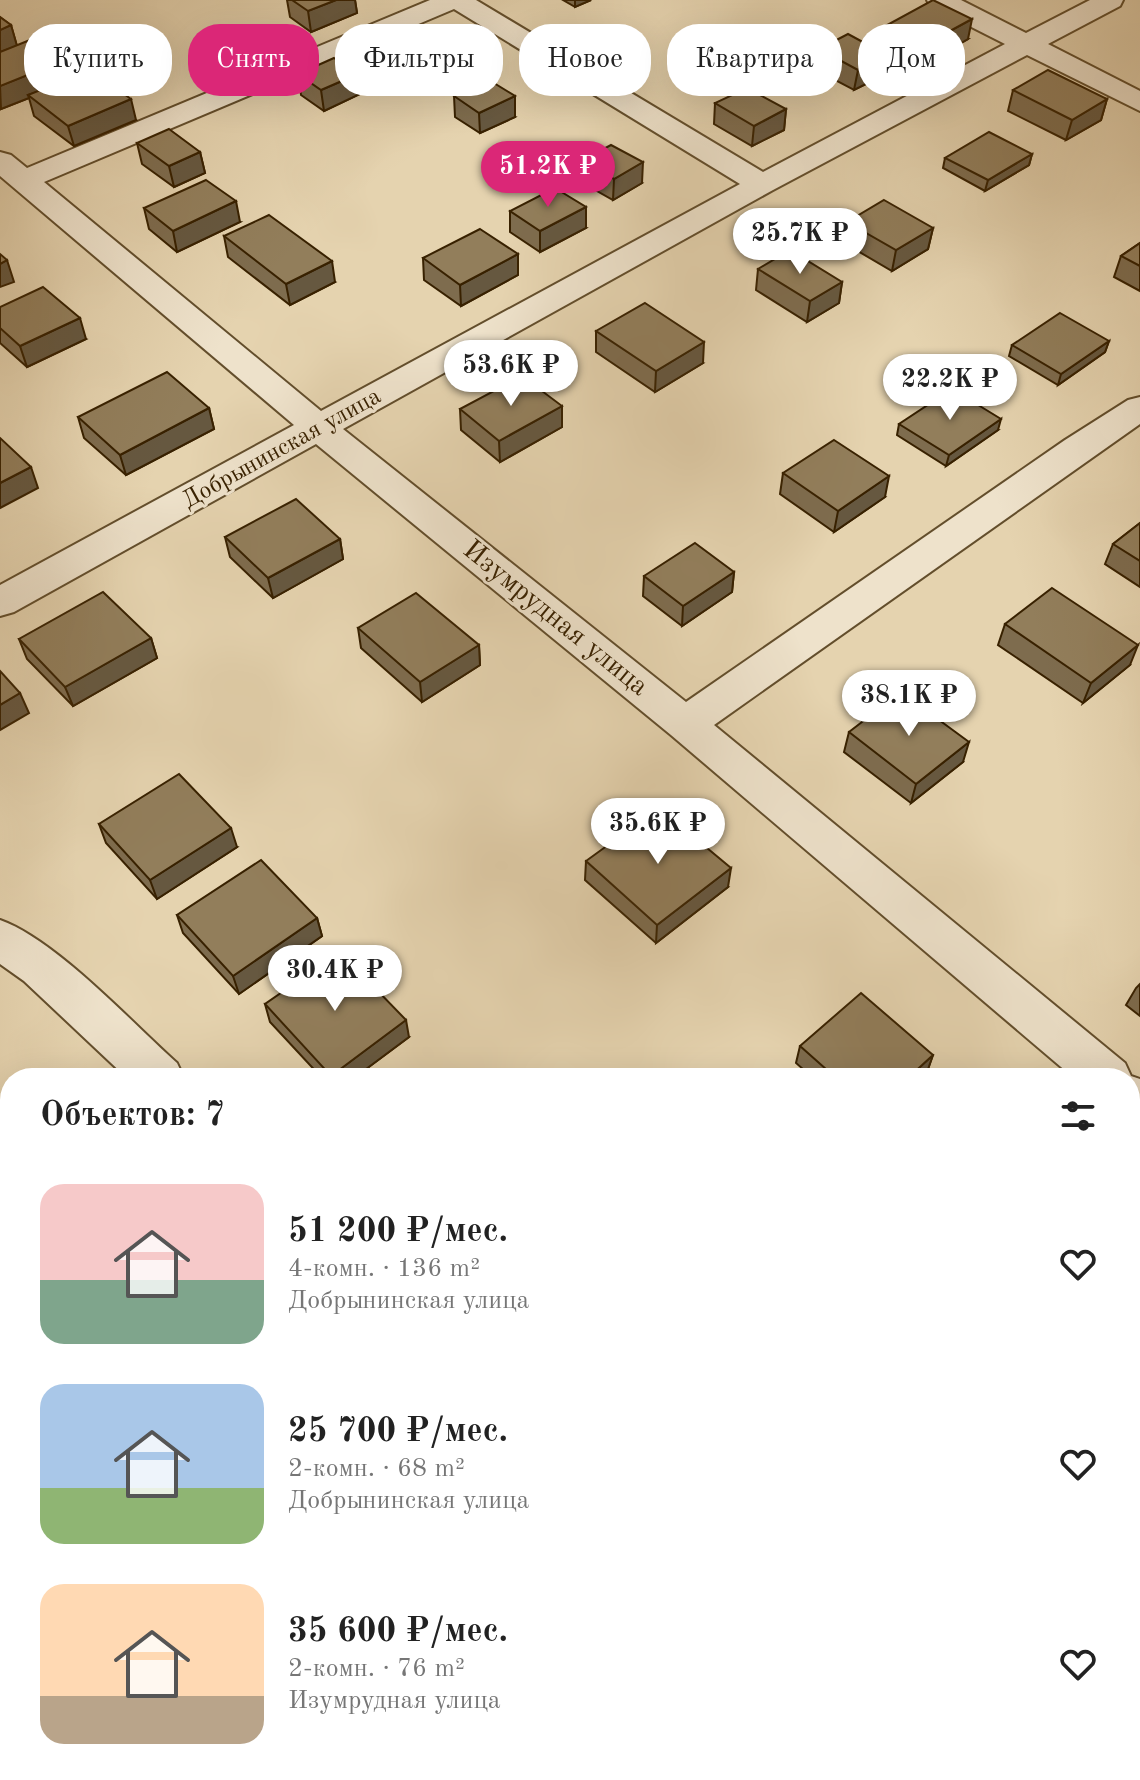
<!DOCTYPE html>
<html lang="ru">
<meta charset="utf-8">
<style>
:root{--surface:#fff;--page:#f2f2f2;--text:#222;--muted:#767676;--accent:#db2777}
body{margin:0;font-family:"Old Standard TT",serif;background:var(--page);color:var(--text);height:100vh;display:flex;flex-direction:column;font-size:30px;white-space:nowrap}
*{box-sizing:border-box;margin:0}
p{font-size:26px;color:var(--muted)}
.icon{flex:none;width:44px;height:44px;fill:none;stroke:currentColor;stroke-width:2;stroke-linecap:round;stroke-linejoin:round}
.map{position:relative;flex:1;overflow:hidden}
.details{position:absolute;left:0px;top:1068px;width:1140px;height:712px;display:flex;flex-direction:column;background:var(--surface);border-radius:32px 32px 0 0;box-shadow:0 8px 32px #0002}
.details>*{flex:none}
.hud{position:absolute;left:24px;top:24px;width:1092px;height:72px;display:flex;gap:16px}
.price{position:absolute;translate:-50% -68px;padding:0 18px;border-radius:28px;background:#fff;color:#222;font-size:26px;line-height:52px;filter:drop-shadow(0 2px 4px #0008)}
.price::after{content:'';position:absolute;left:50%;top:48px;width:24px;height:18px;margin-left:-12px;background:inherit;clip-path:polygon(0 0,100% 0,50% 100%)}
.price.selected{background:var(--accent);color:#fff}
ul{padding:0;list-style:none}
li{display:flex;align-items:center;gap:24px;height:200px;padding:0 40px}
li span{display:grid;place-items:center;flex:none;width:224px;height:160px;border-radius:24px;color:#555}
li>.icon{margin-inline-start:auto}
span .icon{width:96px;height:96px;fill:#fffc;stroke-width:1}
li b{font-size:34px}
h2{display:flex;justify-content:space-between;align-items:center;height:96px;padding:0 40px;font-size:34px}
.pill{padding:0 28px;border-radius:32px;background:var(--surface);box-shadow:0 8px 32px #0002;font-size:28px;line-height:72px}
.pill.selected{background:var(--accent);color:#fff}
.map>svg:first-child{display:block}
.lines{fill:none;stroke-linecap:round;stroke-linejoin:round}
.minor-casing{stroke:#634e2c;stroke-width:4}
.minor{fill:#eee2cb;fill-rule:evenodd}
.wall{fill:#7e6c4e;stroke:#382100;stroke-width:2}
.shaded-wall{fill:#665840;stroke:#382100;stroke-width:2}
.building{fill:#927e5b;stroke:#382100;stroke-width:2}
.labels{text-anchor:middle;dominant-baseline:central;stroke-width:6;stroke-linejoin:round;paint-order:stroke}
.far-street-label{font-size:24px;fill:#382100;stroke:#eee2cb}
.street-label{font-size:28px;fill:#382100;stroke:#eee2cb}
</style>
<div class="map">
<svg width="1140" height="1780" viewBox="0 0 1140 1780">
<rect width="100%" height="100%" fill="#e5d3af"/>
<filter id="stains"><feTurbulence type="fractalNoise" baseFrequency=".0025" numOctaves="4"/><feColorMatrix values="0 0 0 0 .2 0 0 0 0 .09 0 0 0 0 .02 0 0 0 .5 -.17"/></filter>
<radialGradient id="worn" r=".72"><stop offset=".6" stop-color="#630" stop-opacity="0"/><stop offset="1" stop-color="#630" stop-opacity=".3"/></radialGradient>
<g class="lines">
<g class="minor-casing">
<g id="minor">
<path d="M430,0H476L763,172L1005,44L930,6L927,0H961L1026,33L1090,0H1123L1120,6L1048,44L1140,91V111L1027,55L773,190L343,429L686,702L1065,440L1128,400L1140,397V424L714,725L1125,1063L1131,1076L1140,1079V1127L1130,1123V1078H1074L671,735L316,444L14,612L0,616V585L294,425L0,176V152L11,155L27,168ZM454,9L740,184L321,411L44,182Z"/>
<path d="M0,920C56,940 131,1022 177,1063L184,1078H127L24,981L0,964Z"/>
<polygon points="1140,1271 1140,1328 1130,1332 1130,1275"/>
<polygon points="654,1770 719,1770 715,1780 649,1780"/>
</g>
</g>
<use href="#minor" class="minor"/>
</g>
<g class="wall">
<polygon points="287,0 355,0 357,13 311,32 290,17"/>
<polygon points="563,0 591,0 575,7"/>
<polygon points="0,17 11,25 17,46 60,62 65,80 136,120 74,146 34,116 29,98 1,109"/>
<polygon points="878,30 968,39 914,70 887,56 884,75 854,90 816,70 819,49 875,48"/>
<polygon points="379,42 439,62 404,78 381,62"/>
<polygon points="298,74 358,74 360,94 324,111 301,95"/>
<polygon points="1013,90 1107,99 1101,120 1066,140 1008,111"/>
<polygon points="454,96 515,117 480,133 455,117"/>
<polygon points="715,103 786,109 784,130 752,146 714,124"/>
<polygon points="137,143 200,152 205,173 174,187 142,164"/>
<polygon points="1032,154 1029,165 985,191 943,168 945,158"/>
<polygon points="581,161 642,183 613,200 581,182"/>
<polygon points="144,208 240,222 177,252 149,229"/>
<polygon points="510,211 586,228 540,252 510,232"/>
<polygon points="847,222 933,228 928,249 892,271 844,243"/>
<polygon points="224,236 335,282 290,305 228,257"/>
<polygon points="1140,243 1140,291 1114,277 1121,256"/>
<polygon points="518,254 518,275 461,306 424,280 423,258"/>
<polygon points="758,269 842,282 839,303 807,322 756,290"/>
<polygon points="0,307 86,339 27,367 0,343"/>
<polygon points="596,331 703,363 655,392 596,352"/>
<polygon points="1109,341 1105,352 1058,385 1009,356 1012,345"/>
<polygon points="562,406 562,427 500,462 461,430 460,409"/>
<polygon points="209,408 214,429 126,475 84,438 78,417"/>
<polygon points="899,424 998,430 946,466 897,435"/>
<polygon points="783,473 885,497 834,532 780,494"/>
<polygon points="1140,523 1140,587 1105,564 1113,544"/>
<polygon points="225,537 340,539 343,559 273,598 230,557"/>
<polygon points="734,572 732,592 682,626 643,596 644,576"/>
<polygon points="1005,624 1130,665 1083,703 998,645"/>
<polygon points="358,628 479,645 480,665 422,702 361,648"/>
<polygon points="151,638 157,658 73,706 27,659 19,639"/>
<polygon points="849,732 963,762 911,803 844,752"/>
<polygon points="99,824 237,847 157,899 106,843"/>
<polygon points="586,861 728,887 656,943 585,880"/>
<polygon points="177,915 317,918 322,936 239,994 183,933"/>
<polygon points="1140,984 1140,1016 1126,1005 1136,988"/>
<polygon points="265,1004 409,1037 354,1078 322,1078 270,1022"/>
<polygon points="800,1046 933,1055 927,1072 920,1078 813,1078 796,1063"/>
</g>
<g class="shaded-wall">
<polygon points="336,0 355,0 357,13 311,32 308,11"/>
<polygon points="575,0 591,0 575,7"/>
<polygon points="972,19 968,39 914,70 917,49"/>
<polygon points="11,25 17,46 0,52 0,30"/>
<polygon points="437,42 439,62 404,78 403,57"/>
<polygon points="887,55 884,75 854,90 858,70"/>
<polygon points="60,62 66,83 28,95 29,98 1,109 0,86"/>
<polygon points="358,74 360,94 324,111 321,90"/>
<polygon points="515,96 515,117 480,133 479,113"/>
<polygon points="131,99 136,120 74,146 68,126"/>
<polygon points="1107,99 1101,120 1066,140 1072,120"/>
<polygon points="786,109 784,130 752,146 754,126"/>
<polygon points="200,152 205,173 174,187 169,166"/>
<polygon points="1032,154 1029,165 985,191 988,180"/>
<polygon points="643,162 642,183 613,200 614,179"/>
<polygon points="236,201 240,222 177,252 173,231"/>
<polygon points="586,207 586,228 540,252 540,231"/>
<polygon points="933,228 928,249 892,271 896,250"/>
<polygon points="518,254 518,275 461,306 460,285"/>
<polygon points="7,260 14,282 0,287 0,264"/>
<polygon points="332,261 335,282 290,305 286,284"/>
<polygon points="842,282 839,303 807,322 810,301"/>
<polygon points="80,318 86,339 27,367 20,346"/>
<polygon points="1109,341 1105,352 1058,385 1061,374"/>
<polygon points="704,342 703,363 655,392 656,371"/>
<polygon points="562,406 562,427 500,462 499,441"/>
<polygon points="209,408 214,429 126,475 120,455"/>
<polygon points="1001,419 998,430 946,466 949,455"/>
<polygon points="31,467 38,488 0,508 0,483"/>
<polygon points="889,476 885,497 834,532 838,511"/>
<polygon points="340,539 343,559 273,598 268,578"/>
<polygon points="734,572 732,592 682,626 683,606"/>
<polygon points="151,638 157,658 73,706 65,687"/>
<polygon points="479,645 480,665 422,702 420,682"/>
<polygon points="1138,645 1130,665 1083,703 1091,683"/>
<polygon points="20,693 29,713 0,730 0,705"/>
<polygon points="969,742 963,762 911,803 916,784"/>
<polygon points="231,828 237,847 157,899 150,880"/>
<polygon points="731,868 728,887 656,943 657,925"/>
<polygon points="317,918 322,936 239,994 233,976"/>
<polygon points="406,1020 409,1037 354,1078 332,1078 331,1076"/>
<polygon points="933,1055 927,1072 920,1078 908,1078"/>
<polygon points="10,1254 10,1276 0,1283 0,1261"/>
</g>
<g class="building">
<polygon points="292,0 336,0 308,11"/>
<polygon points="933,0 972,19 917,49 878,30"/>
<polygon points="0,17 11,25 0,30"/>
<polygon points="413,27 437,42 403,57 379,42"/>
<polygon points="848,34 887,55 858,70 819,49"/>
<polygon points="30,40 60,62 0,86 0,52"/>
<polygon points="334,58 358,74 321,90 298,74"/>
<polygon points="90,70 131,99 68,126 28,95"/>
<polygon points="1048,70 1107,99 1072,120 1013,90"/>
<polygon points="489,80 515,96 479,113 454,96"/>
<polygon points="747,88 786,109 754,126 715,103"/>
<polygon points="169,129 200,152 169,166 137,143"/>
<polygon points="989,132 1032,154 988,180 945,158"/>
<polygon points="611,145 643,162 614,179 581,161"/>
<polygon points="206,180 236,201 173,231 144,208"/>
<polygon points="555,188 586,207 540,231 510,211"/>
<polygon points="884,200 933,228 896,250 847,222"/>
<polygon points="269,215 332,261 286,284 224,236"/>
<polygon points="480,229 518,254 460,285 423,258"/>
<polygon points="1140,243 1140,266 1121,256"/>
<polygon points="790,250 842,282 810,301 758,269"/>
<polygon points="0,254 7,260 0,264"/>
<polygon points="43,287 80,318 20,346 0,328 0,307"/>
<polygon points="645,303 704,342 656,371 596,331"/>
<polygon points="1060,313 1109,341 1061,374 1012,345"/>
<polygon points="167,372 209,408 120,455 78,417"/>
<polygon points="522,376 562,406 499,441 460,409"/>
<polygon points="952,389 1001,419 949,455 899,424"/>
<polygon points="0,438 31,467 0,483"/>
<polygon points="834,440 889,476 838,511 783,473"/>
<polygon points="296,499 340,539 268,578 225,537"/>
<polygon points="1140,523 1140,561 1113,544"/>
<polygon points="695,543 734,572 683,606 644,576"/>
<polygon points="1052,588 1138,645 1091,683 1005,624"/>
<polygon points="103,592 151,638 65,687 19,639"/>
<polygon points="416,593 479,645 420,682 358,628"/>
<polygon points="0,671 20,693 0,705"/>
<polygon points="901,692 969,742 916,784 849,732"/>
<polygon points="179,774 231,828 150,880 99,824"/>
<polygon points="659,808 731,868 657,925 586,861"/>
<polygon points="261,860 317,918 233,976 177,915"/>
<polygon points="340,952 406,1020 331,1076 265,1004"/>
<polygon points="861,993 933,1055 908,1078 836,1078 800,1046"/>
<polygon points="6,1138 10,1143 10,1254 0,1261 0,1142"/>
<polygon points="1130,1594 1140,1604 1140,1695 1130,1708"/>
<polygon points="204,1770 344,1770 351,1780 211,1780"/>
</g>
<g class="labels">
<g class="far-street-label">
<text transform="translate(282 449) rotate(-29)">Добрынинская улица</text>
</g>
<g class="street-label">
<text transform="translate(555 619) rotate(39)">Изумрудная улица</text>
</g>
</g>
<rect width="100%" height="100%" filter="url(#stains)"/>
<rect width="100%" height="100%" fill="url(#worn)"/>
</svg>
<b class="price selected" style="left:548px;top:209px">51.2K ₽</b>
<b class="price" style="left:800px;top:276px">25.7K ₽</b>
<b class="price" style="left:511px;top:408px">53.6K ₽</b>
<b class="price" style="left:950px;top:422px">22.2K ₽</b>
<b class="price" style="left:909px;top:738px">38.1K ₽</b>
<b class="price" style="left:658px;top:866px">35.6K ₽</b>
<b class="price" style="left:335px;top:1013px">30.4K ₽</b>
<div class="hud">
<a class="pill">Купить</a>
<a class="pill selected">Снять</a>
<a class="pill">Фильтры</a>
<a class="pill">Новое</a>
<a class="pill">Квартира</a>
<a class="pill">Дом</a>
</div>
<section class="details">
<h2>Объектов: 7<svg class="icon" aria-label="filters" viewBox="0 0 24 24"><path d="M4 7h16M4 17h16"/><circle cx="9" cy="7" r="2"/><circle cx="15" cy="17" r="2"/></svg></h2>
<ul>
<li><span style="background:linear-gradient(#f6c9c9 60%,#7fa58c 0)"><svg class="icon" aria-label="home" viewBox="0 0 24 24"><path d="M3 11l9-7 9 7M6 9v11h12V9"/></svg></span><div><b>51 200 ₽/мес.</b><p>4-комн. · 136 m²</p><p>Добрынинская улица</p></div><svg class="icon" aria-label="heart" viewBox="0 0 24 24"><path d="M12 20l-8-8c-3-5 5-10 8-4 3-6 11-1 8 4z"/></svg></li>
<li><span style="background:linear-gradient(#a9c7e8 65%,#8fb573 0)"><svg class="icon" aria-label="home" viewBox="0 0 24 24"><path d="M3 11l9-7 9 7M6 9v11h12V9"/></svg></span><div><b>25 700 ₽/мес.</b><p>2-комн. · 68 m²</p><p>Добрынинская улица</p></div><svg class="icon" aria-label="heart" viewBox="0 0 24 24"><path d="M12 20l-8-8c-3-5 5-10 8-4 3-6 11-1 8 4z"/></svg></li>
<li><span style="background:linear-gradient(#ffd9b3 70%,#b9a48a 0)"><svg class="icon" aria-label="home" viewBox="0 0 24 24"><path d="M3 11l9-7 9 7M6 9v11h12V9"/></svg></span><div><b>35 600 ₽/мес.</b><p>2-комн. · 76 m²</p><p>Изумрудная улица</p></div><svg class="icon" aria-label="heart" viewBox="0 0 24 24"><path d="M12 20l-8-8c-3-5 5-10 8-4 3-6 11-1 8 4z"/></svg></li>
</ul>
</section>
</div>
